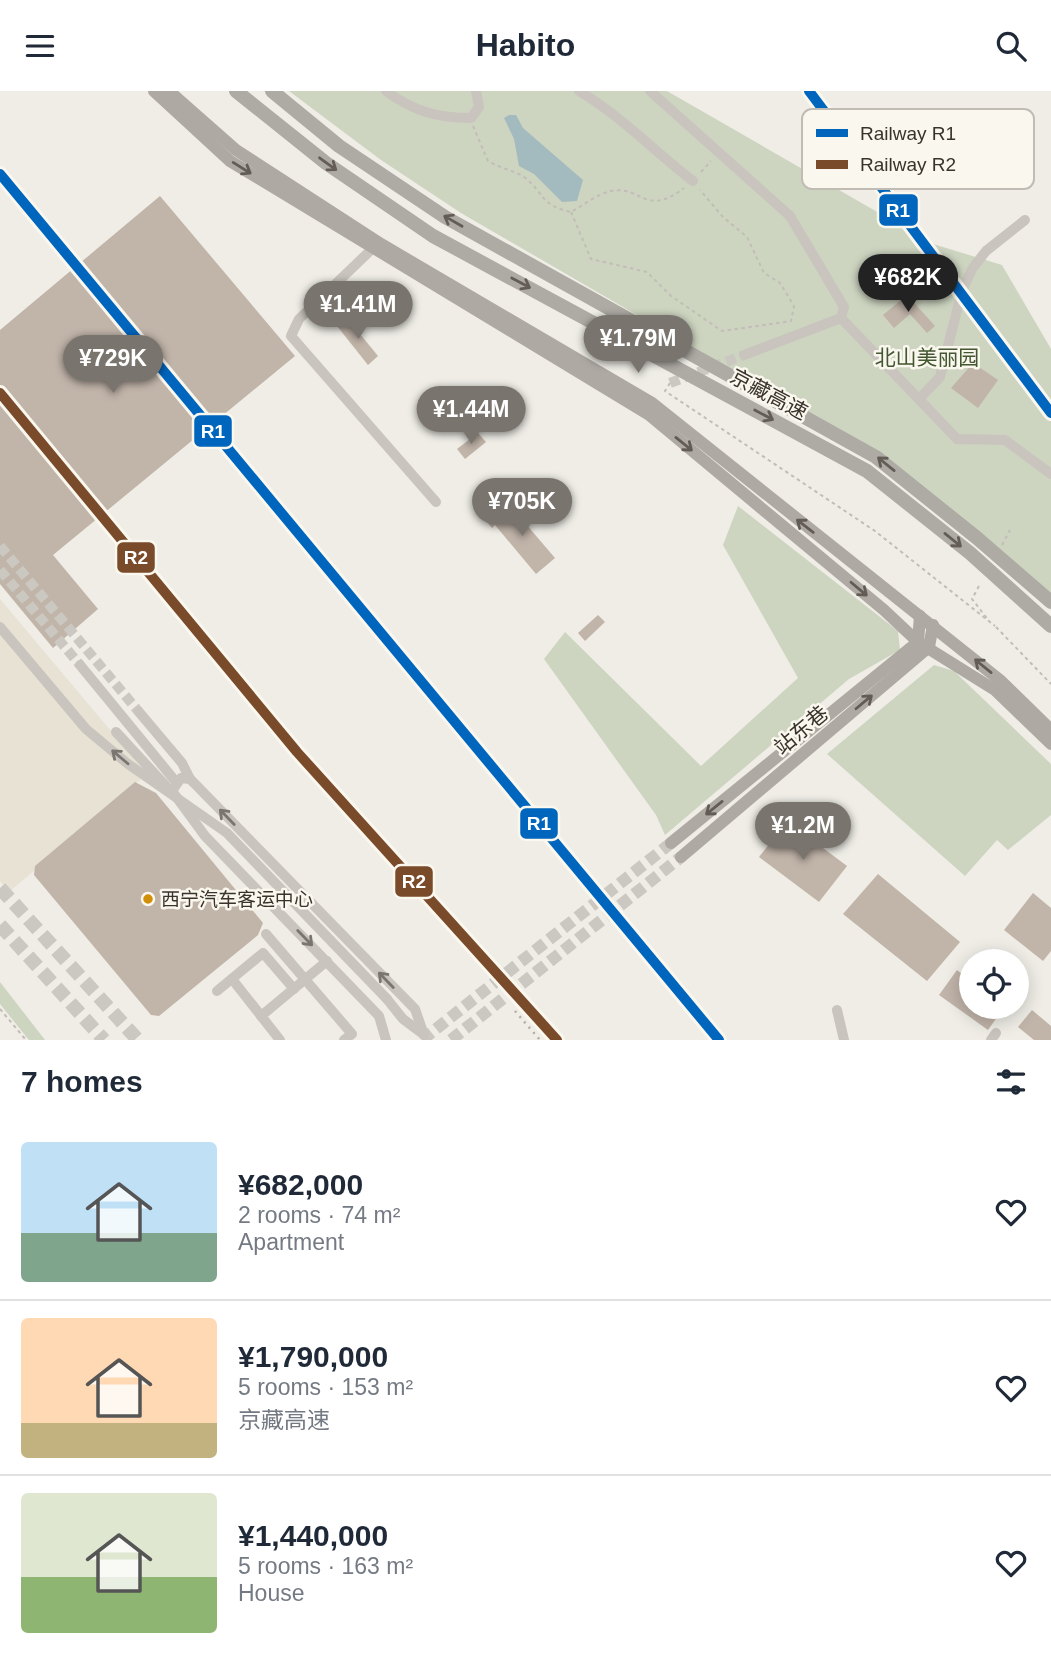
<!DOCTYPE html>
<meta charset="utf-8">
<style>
:root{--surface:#fff;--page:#f2f2f3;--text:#1f2937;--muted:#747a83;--line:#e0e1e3;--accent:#79746d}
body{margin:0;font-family:Arial,"Noto Sans SC",sans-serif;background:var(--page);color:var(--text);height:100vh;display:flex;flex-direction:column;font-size:26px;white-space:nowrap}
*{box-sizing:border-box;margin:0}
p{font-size:23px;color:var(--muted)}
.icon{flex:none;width:38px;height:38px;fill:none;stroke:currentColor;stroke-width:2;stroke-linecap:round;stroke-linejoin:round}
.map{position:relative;height:949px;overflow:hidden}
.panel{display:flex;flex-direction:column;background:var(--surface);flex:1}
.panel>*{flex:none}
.fabs{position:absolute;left:959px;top:858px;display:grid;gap:14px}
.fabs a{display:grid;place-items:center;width:70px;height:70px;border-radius:50%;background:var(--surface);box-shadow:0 4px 18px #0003;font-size:35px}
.price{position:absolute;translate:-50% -60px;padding:0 16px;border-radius:24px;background:var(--accent);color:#fff;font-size:23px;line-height:46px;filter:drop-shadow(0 2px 4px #0008)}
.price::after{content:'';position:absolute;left:50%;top:42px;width:21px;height:16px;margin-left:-10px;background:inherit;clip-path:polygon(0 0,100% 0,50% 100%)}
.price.selected{background:#222;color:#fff}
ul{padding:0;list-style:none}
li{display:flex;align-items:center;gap:21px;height:175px;padding:0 21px}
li+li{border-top:2px solid var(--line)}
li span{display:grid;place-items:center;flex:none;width:196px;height:140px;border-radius:7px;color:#555}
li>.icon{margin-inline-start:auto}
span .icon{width:84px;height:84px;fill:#fffc;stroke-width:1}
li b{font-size:30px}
h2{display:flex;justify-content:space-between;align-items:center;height:84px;padding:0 21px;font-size:30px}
header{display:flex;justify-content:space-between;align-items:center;height:91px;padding:0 21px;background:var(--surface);font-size:32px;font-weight:600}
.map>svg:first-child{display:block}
.green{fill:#cdd5c1}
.plaza{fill:#e8e2d4}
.water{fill:#a3bbbf}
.building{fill:#c1b4a9}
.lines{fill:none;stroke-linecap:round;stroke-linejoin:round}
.minor-tunnel{stroke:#cbc8c1;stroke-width:10;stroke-dasharray:10 5;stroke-linecap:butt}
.major-tunnel{stroke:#cbc8c1;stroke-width:12;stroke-dasharray:12 6;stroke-linecap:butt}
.highway-tunnel{stroke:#cbc8c1;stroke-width:14;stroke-dasharray:14 7;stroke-linecap:butt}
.path{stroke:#c2bdb7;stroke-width:2;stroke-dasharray:3.5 3.5;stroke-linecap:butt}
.minor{stroke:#c9c5be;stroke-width:10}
.major{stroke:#aea9a3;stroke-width:12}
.highway{stroke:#aeaba5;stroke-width:14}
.rail{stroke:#b1ada8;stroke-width:2.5;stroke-dasharray:2 5;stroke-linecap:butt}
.minor-bridge{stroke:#c9c5be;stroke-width:10}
.rail-1-casing{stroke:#faf7ef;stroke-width:16}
.rail-2-casing{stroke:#faf7ef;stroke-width:16}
.rail-1{stroke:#0065bd;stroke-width:10}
.rail-2{stroke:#7a4b2a;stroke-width:10}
.oneway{stroke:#635d56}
.oneway2{stroke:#635c56}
.oneway3{stroke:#7a756e}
.bus-dot{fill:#d18f09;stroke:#faf7ef;stroke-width:2.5}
.labels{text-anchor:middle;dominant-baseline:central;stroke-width:5;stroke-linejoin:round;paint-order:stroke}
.bus-label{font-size:19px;fill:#3a332c;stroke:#faf7ef;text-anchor:start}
.park-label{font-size:21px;fill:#435731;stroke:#faf7ef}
.street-label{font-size:21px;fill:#3a332c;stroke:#faf7ef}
.key{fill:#faf7ef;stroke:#c0bcb4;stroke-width:2}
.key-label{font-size:19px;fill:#3a332c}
.line-badge{stroke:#faf7ef;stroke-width:2.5}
.badge-label{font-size:19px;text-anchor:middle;font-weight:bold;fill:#fff}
</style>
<header><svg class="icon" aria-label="menu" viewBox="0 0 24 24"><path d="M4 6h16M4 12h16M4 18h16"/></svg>Habito<svg class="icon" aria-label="search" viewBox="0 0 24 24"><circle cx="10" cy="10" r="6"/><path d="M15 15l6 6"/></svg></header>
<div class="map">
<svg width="1051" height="949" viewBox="0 0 1051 949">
<rect width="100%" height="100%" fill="#efede6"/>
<g class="green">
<polygon points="289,0 667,0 933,153 1002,174 1051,258 1051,507 844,344 461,122 381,69"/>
<polygon points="738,415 898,540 900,559 849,588 665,744 656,724 544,568 565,541 701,675 798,587 723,454"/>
<polygon points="934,574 954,580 1051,673 1051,724 1008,759 997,749 965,785 827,663"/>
<polygon points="0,891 45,949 29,949 0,913"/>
</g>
<polygon class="plaza" points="0,508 147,683 9,801 0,790"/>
<polygon class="water" points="509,24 516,24 523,37 583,89 577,110 562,111 534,83 519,75 514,48 504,27"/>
<g class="building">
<polygon points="160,105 295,265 53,464 98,518 53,557 0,493 0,239"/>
<polygon points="907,204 935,235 927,242 910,223 894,237 883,224"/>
<polygon points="347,227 378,265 368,274 337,235"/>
<polygon points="973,272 998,289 978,317 951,297"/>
<polygon points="478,342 486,351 465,368 457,358"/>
<polygon points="508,412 555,467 536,483 495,434 492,437 486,430"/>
<polygon points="598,524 605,531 585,550 578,542"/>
<polygon points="135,691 156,702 263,832 258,844 159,925 151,924 34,784 35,775"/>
<polygon points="787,730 847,775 819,811 759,766"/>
<polygon points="878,783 960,851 927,890 843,823"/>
<polygon points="1033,802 1051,817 1051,860 1043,870 1004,839"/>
<polygon points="957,879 971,890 971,915 1005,915 988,939 939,904"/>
<polygon points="1032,919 1051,935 1051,949 1034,949 1018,936"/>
</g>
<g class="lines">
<g class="minor-tunnel">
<polyline points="670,292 744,264"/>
<polyline points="0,455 139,621"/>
<polyline points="0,479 80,574"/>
</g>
<g class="major-tunnel">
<polyline points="422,949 671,752"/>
<polyline points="451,949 681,766"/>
</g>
<g class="highway-tunnel">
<polyline points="0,797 138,949"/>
<polyline points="0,834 104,949"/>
</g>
<g class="path">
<path d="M473,35L488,70C499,77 513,79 524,86C545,102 539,114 571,121C584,114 597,103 611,100C642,94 645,127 684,97"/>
<polyline points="701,81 711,70"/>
<polyline points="571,121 591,168 647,181 671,205 722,240 791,230 794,215 780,192 764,182 747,146 723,126 700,99"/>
<polyline points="670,292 665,300 875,440 995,535"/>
<polyline points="1002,454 1010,439"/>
<polyline points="979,495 972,508 989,530"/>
<polyline points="996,536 1051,593"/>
<polyline points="0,918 26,949"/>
</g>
<g class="minor">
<path d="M386,0C413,20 437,27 471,27L479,16L476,0"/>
<path d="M579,0C621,25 654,60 693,90"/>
<polyline points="650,0 790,125 844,216 841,227 957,348 1005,349 1051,383"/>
<polyline points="372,158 299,228 291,245 436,411"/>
<polyline points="744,264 841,227"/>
<polyline points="920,307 940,286 962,200 972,178 986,160 1025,129"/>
<polyline points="80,574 176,691"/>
<polyline points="139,621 182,672 190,688"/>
<polyline points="116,641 166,695"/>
<polyline points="266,843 352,943 344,949"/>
<polyline points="232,888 280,949"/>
<polyline points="217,900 263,862 294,898"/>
<polyline points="387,908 403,928 423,943"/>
<polyline points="837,919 844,949"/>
<polyline points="261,925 327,870"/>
<polyline points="386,949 379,925 205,745 172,700 181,687 190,688 198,696 415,918 424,944"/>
<polyline points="991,949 996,942"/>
</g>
<g class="major">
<polyline points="154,0 230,70 648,323 884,519 918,551 995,599 1051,653"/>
<polyline points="169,0 236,59 381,153 652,312 1001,590 1051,639"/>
<polyline points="671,752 918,551 920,525"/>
<polyline points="681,766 929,556 933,534"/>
</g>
<g class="highway">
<polyline points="236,0 326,72 433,145 867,380 970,462 1051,535"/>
<polyline points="272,0 339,55 445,126 876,366 977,447 1051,511"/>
</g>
<g class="rail">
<polyline points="0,83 719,949"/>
<polyline points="0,302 297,661 557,949"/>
<polyline points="515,920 540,949"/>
</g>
<polyline class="minor-bridge" points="0,536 86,638 128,673 227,742 387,908"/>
<g class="rail-1-casing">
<g id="rail-1">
<polyline points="809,0 1051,322"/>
<polyline points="0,83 719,949"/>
</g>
</g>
<g class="rail-2-casing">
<polyline id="rail-2" points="0,302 297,661 557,949"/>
</g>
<use href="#rail-1" class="rail-1"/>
<use href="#rail-2" class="rail-2"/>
</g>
<defs><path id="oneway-shaft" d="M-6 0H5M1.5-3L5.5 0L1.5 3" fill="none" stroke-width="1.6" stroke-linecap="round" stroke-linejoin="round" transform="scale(1.75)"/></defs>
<g class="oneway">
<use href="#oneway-shaft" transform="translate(328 73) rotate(36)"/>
<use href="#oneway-shaft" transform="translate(453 130) rotate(-150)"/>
<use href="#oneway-shaft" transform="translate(521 192) rotate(28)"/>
<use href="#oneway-shaft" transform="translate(764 324) rotate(28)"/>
<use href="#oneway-shaft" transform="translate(886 373) rotate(-141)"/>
<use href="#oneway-shaft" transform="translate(953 449) rotate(39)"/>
</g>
<g class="oneway2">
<use href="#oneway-shaft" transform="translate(242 77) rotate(32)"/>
<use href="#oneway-shaft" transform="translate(684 353) rotate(39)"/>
<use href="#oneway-shaft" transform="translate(805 435) rotate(-142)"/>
<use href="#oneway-shaft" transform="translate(859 498) rotate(40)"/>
<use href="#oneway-shaft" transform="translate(983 575) rotate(-141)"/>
<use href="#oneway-shaft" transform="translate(864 611) rotate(-40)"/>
<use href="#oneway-shaft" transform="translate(714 717) rotate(141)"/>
</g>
<g class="oneway3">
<use href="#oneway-shaft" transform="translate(120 666) rotate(-140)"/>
<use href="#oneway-shaft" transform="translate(227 726) rotate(-134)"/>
<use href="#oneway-shaft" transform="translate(305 847) rotate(46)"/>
<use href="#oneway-shaft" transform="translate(386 889) rotate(-134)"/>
</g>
<circle class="bus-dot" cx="148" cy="808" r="6"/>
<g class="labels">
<g class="bus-label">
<text x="161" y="808">西宁汽车客运中心</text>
</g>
<g class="park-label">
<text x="927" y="266">北山美丽园</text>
</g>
<g class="street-label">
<text transform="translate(769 303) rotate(28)">京藏高速</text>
<text transform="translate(801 639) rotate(-40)">站东巷</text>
</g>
</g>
<rect x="802" y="18" width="232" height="80" rx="10" class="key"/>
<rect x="816" y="38" width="32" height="8" fill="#0065bd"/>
<rect x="816" y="69" width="32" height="9" fill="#7a4b2a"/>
<g class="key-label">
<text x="860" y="49">Railway R1</text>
<text x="860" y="80">Railway R2</text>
</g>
<g class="line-badge">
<rect x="878" y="102" width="41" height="34" rx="7" fill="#0065bd"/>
<rect x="193" y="323" width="40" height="34" rx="7" fill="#0065bd"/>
<rect x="116" y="450" width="40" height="33" rx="7" fill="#7a4b2a"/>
<rect x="519" y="716" width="40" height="33" rx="7" fill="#0065bd"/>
<rect x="394" y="774" width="40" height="33" rx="7" fill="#7a4b2a"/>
</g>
<g class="badge-label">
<text x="898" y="126">R1</text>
<text x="213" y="347">R1</text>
<text x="136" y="473">R2</text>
<text x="539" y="739">R1</text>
<text x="414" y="797">R2</text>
</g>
</svg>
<div class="fabs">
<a><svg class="icon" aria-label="locate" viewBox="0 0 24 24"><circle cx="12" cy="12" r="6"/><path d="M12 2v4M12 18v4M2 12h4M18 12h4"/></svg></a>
</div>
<b class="price selected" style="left:908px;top:223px">¥682K</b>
<b class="price" style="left:358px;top:250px">¥1.41M</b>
<b class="price" style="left:638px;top:284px">¥1.79M</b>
<b class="price" style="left:113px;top:304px">¥729K</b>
<b class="price" style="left:471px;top:355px">¥1.44M</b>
<b class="price" style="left:522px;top:447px">¥705K</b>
<b class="price" style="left:803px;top:771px">¥1.2M</b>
</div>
<section class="panel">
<h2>7 homes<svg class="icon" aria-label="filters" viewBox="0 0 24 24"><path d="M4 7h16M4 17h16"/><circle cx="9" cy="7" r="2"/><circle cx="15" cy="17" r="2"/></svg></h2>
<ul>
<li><span style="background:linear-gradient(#bfe0f5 65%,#7fa58c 0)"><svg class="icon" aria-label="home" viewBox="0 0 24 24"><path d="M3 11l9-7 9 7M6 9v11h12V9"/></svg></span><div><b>¥682,000</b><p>2 rooms · 74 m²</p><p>Apartment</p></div><svg class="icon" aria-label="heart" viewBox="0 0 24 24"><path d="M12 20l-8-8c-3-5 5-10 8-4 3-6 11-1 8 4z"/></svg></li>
<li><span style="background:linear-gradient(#ffd9b3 75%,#c2b280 0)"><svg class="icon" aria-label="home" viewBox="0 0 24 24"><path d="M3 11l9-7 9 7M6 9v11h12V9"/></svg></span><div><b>¥1,790,000</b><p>5 rooms · 153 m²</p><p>京藏高速</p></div><svg class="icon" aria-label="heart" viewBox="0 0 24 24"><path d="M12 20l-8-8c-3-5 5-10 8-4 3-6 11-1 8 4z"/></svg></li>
<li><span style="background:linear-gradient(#dfe7d0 60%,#8fb573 0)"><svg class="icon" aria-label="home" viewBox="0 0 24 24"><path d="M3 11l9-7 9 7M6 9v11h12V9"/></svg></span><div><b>¥1,440,000</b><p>5 rooms · 163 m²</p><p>House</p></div><svg class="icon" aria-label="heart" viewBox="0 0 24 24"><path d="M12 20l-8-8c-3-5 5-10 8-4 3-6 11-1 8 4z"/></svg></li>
</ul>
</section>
